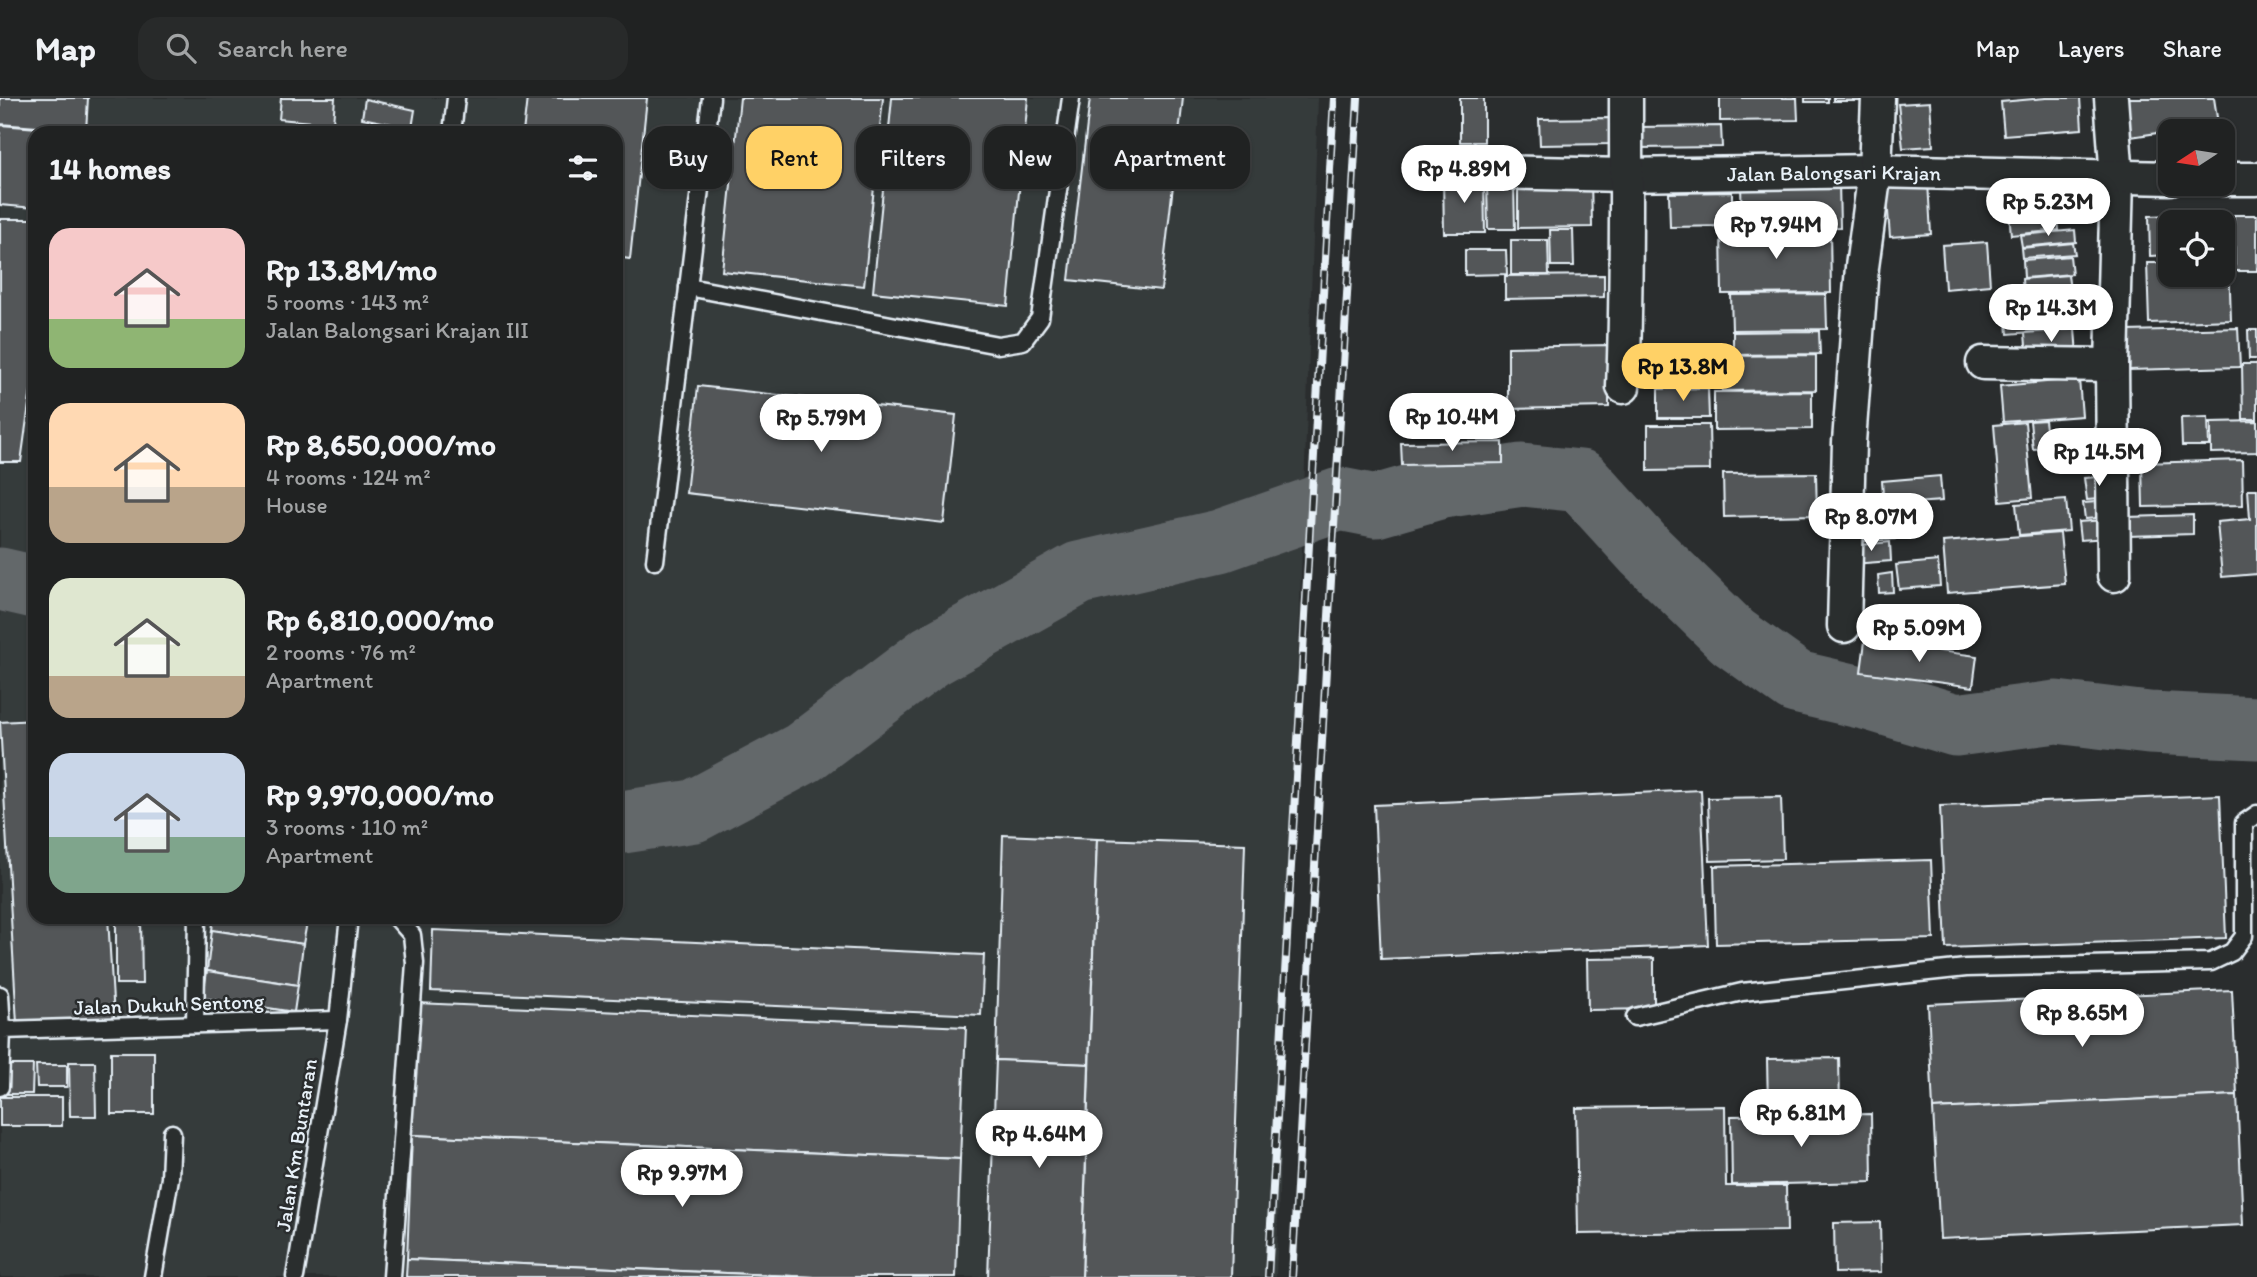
<!DOCTYPE html>
<meta charset="utf-8">
<style>
:root{--surface:#202222;--page:#282a2a;--text:#f1f3f6;--muted:#a2a4a5;--line:#3d3f40;--accent:#ffd166}
body{margin:0;font-family:Itim,sans-serif;background:var(--page);color:var(--text);height:100vh;display:flex;flex-direction:column;font-size:26px;white-space:nowrap}
*{box-sizing:border-box;margin:0}
p{font-size:23px;color:var(--muted)}
.icon{flex:none;width:38px;height:38px;fill:none;stroke:currentColor;stroke-width:2;stroke-linecap:round;stroke-linejoin:round}
.map{position:relative;flex:1;overflow:hidden}
.drawer{position:absolute;left:28px;top:28px;width:595px;height:798px;display:flex;flex-direction:column;background:var(--surface);border-radius:21px;box-shadow:0 2px 5px #0004,0 0 0 2px var(--line)}
.drawer>*{flex:none}
.hud{position:absolute;left:644px;top:28px;width:665px;height:63px;display:flex;gap:14px}
.needle{width:46px;rotate:258deg}
.controls{position:absolute;left:2158px;top:21px;display:grid;gap:14px}
.controls a{display:grid;place-items:center;width:77px;height:77px;border-radius:14px;background:var(--surface);box-shadow:0 2px 5px #0004,0 0 0 2px var(--line);font-size:35px}
.price{position:absolute;translate:-50% -60px;padding:0 16px;border-radius:24px;background:#fff;color:#222;font-size:23px;line-height:46px;filter:drop-shadow(0 2px 4px #0008)}
.price::after{content:'';position:absolute;left:50%;top:42px;width:21px;height:16px;margin-left:-10px;background:inherit;clip-path:polygon(0 0,100% 0,50% 100%)}
.price.active{background:var(--accent);color:#111}
ul{padding:0;list-style:none}
li{display:flex;align-items:center;gap:21px;height:175px;padding:0 21px}
li span{display:grid;place-items:center;flex:none;width:196px;height:140px;border-radius:21px;color:#555}
li>.icon{margin-inline-start:auto}
span .icon{width:84px;height:84px;fill:#fffc;stroke-width:1}
li b{font-size:30px}
h2{display:flex;justify-content:space-between;align-items:center;height:84px;padding:0 21px;font-size:30px}
.pill{padding:0 24px;border-radius:21px;background:var(--surface);box-shadow:0 2px 5px #0004,0 0 0 2px var(--line);font-size:24px;line-height:63px}
.pill.active{background:var(--accent);color:#111}
header{display:flex;align-items:center;gap:42px;box-sizing:border-box;height:98px;padding:0 35px;background:var(--surface);border-bottom:2px solid var(--line)}
header strong{font-size:33px}
nav{display:flex;gap:38px;margin-inline-start:auto;font-size:24px}
.search{width:490px;height:63px;background:var(--page);display:flex;align-items:center;gap:18px;box-sizing:border-box;padding:0 24px;border-radius:21px;color:var(--muted);font-size:26px}
.map>svg:first-child{display:block}
.built{fill:#363a3b;fill-rule:evenodd}
.lines{fill:none;stroke-linecap:round;stroke-linejoin:round}
.river{stroke:#63686b;stroke-width:63}
.building{fill:#535759;stroke:#e8f1f8;stroke-width:2}
.service-casing{stroke:#e8f1f8;stroke-width:21}
.minor-casing{stroke:#e8f1f8;stroke-width:37}
.service{stroke:#2a2d2e;stroke-width:16}
.minor{stroke:#2a2d2e;stroke-width:32}
.rail-casing{stroke:#e8f1f8;stroke-width:8}
.rail{stroke:#2a2d2e;stroke-width:5;stroke-dasharray:16;stroke-linecap:butt}
.labels{text-anchor:middle;dominant-baseline:central;stroke-width:5;stroke-linejoin:round;paint-order:stroke}
.street-label{font-size:21px;fill:#e8f1f8;stroke:#2a2d2e}
</style>
<header>
<strong>Map</strong>
<div class="search"><svg class="icon" aria-label="search" viewBox="0 0 24 24"><circle cx="10" cy="10" r="6"/><path d="M15 15l6 6"/></svg>Search here</div>
<nav><a>Map</a><a>Layers</a><a>Share</a></nav>
</header>
<div class="map">
<svg width="2257" height="1179" viewBox="0 0 2257 1179">
<rect width="100%" height="100%" fill="#2a2d2e"/>
<filter id="ink" filterUnits="userSpaceOnUse"><feTurbulence type="fractalNoise" baseFrequency=".0143" numOctaves="2"/><feDisplacementMap in="SourceGraphic" scale="14" xChannelSelector="R" yChannelSelector="G"/><feConvolveMatrix kernelMatrix="1 2 1 2 8 2 1 2 1" color-interpolation-filters="sRGB"/></filter>
<g filter="url(#ink)">
<path class="built" d="M0,0H1318L1276,1179H0ZM35,35H616V819H35Z"/>
<g class="lines">
<g class="river">
<polyline points="0,481 35,489"/>
<polyline points="616,725 694,713 803,655 931,558 1079,475 1220,443 1340,401 1376,408 1442,389 1522,377 1581,383 1645,453 1733,539 1796,584 1869,601 1956,627 2056,614 2149,625 2257,630"/>
</g>
</g>
<g class="building">
<polygon points="0,0 88,0 86,33 0,26"/>
<polygon points="281,0 335,0 333,26 279,21"/>
<polygon points="527,0 647,0 630,161 616,159 616,35 523,35"/>
<polygon points="740,0 883,0 864,188 722,173"/>
<polygon points="892,0 1028,0 1008,208 873,194"/>
<polygon points="1090,0 1183,0 1161,192 1069,182"/>
<rect x="1460" y="0" width="24" height="44"/>
<polygon points="1720,0 1797,0 1798,22 1720,23"/>
<rect x="1805" y="0" width="23" height="4"/>
<rect x="1833" y="0" width="29" height="3"/>
<polygon points="2046,0 2080,0 2082,31 2004,37 2001,4"/>
<polygon points="2124,0 2214,0 2218,26 2130,39"/>
<polygon points="365,1 415,12 412,30 362,20"/>
<polygon points="1930,4 1933,48 1903,50 1898,6"/>
<polygon points="1610,20 1610,46 1540,47 1539,21"/>
<polygon points="0,27 102,35 35,35 35,110 0,107"/>
<polygon points="1721,28 1722,49 1638,50 1638,29"/>
<polygon points="358,29 387,35 357,35"/>
<polygon points="1591,78 1592,129 1518,130 1518,79"/>
<polygon points="1484,79 1485,135 1444,135 1443,80"/>
<polygon points="1839,83 1840,129 1742,130 1741,85"/>
<polygon points="1514,84 1515,131 1488,131 1487,85"/>
<polygon points="1928,84 1931,136 1890,139 1886,88"/>
<polygon points="1732,94 1732,128 1670,129 1669,95"/>
<polygon points="2057,110 2059,132 2011,137 2009,113"/>
<polygon points="2202,116 2203,124 2170,124 2170,157 2150,158 2149,118"/>
<polygon points="2234,117 2257,117 2257,173 2235,173"/>
<polygon points="2229,118 2230,160 2222,160 2222,124 2204,124 2204,119"/>
<polygon points="0,121 35,121 35,263 21,364 0,364"/>
<polygon points="1830,130 1831,195 1722,196 1721,132"/>
<polygon points="1550,132 1573,132 1574,168 1551,168"/>
<polygon points="2075,132 2076,144 2022,149 2020,137"/>
<polygon points="1511,142 1548,142 1549,177 1511,177"/>
<polygon points="1987,144 1990,187 1945,191 1942,147"/>
<polygon points="2073,145 2075,156 2022,160 2021,150"/>
<polygon points="1465,152 1506,152 1507,176 1465,177"/>
<polygon points="2070,158 2072,176 2024,180 2023,162"/>
<polygon points="2229,163 2231,222 2149,225 2147,165 2170,165 2170,177 2222,177 2222,164"/>
<polygon points="1604,177 1604,199 1505,201 1505,178"/>
<polygon points="2068,177 2070,192 2023,196 2022,181"/>
<polygon points="2076,194 2079,230 2008,236 2005,200"/>
<polygon points="1826,196 1827,231 1732,232 1731,197"/>
<polygon points="2238,230 2240,269 2129,272 2128,233"/>
<polygon points="2075,231 2077,257 2027,261 2025,235"/>
<polygon points="2248,232 2257,232 2257,261 2249,261"/>
<polygon points="1819,233 1820,256 1733,257 1733,234"/>
<polygon points="1609,247 1609,309 1508,311 1508,249"/>
<polygon points="1713,250 1714,287 1665,287 1665,251"/>
<polygon points="1816,257 1816,292 1722,293 1722,258"/>
<polygon points="2242,266 2257,266 2257,321 2243,321"/>
<polygon points="2079,281 2082,318 2003,324 2000,288"/>
<polygon points="698,288 956,317 944,425 686,395"/>
<polygon points="1708,290 1709,320 1658,320 1658,291"/>
<polygon points="1812,293 1812,331 1714,332 1714,294"/>
<polygon points="2208,319 2209,348 2182,348 2181,320"/>
<polygon points="2045,322 2048,350 2033,351 2030,323"/>
<polygon points="2257,323 2257,354 2211,355 2211,324"/>
<polygon points="2025,324 2032,400 2000,403 1994,327"/>
<polygon points="1648,327 1709,327 1710,372 1648,373"/>
<polygon points="1503,344 1503,365 1402,367 1401,345"/>
<polygon points="2242,362 2243,407 2143,409 2142,365"/>
<polygon points="1816,375 1817,417 1724,419 1723,376"/>
<polygon points="1940,378 1942,403 1884,407 1882,383"/>
<polygon points="2111,378 2113,400 2087,402 2084,380"/>
<polygon points="2248,391 2257,391 2257,476 2222,479 2217,424 2250,421"/>
<polygon points="2066,402 2069,433 2019,437 2016,406"/>
<polygon points="2110,403 2111,419 2085,421 2083,405"/>
<polygon points="1893,411 1895,441 1853,444 1851,414"/>
<polygon points="2193,417 2193,436 2128,438 2127,419"/>
<polygon points="2105,422 2107,440 2080,442 2078,424"/>
<polygon points="2060,435 2065,486 1947,495 1943,444"/>
<polygon points="1890,444 1891,463 1853,466 1851,448"/>
<polygon points="1938,463 1940,488 1899,491 1896,467"/>
<polygon points="1892,475 1893,494 1879,495 1878,477"/>
<polygon points="1865,543 1977,558 1973,589 1861,574"/>
<polygon points="35,622 35,819 108,819 114,920 17,926 0,624"/>
<polygon points="1701,692 1708,847 1381,861 1374,707"/>
<polygon points="2220,697 2226,840 1946,850 1940,708"/>
<polygon points="1781,699 1783,761 1710,763 1708,700"/>
<polygon points="1003,737 1097,741 1089,966 996,962"/>
<polygon points="1097,741 1245,746 1231,1179 1082,1179"/>
<polygon points="1931,762 1934,841 1716,846 1714,768"/>
<polygon points="116,819 141,819 142,886 116,886"/>
<polygon points="214,819 308,819 303,846 212,832"/>
<polygon points="212,832 303,846 298,887 207,873"/>
<polygon points="433,832 984,857 981,917 431,893"/>
<polygon points="1654,860 1654,911 1588,912 1587,861"/>
<polygon points="207,873 298,887 294,914 203,900"/>
<polygon points="2232,892 2237,997 1933,1011 1928,906"/>
<polygon points="417,905 966,929 960,1061 412,1037"/>
<rect x="111" y="954" width="43" height="62"/>
<polygon points="1839,960 1840,1008 1768,1009 1767,961"/>
<polygon points="996,962 1089,966 1082,1179 988,1179"/>
<polygon points="69,964 95,964 96,1018 70,1018"/>
<polygon points="3,967 33,967 32,996 4,996"/>
<polygon points="36,967 67,967 67,989 37,989"/>
<polygon points="2237,997 2243,1127 1940,1141 1933,1011"/>
<rect x="0" y="999" width="62" height="29"/>
<polygon points="1725,1008 1726,1088 1786,1088 1787,1133 1578,1136 1576,1010"/>
<polygon points="1871,1016 1872,1084 1732,1087 1731,1018"/>
<polygon points="412,1037 960,1061 956,1179 815,1179 407,1161"/>
<polygon points="1880,1124 1881,1174 1835,1175 1834,1125"/>
<polygon points="407,1161 815,1179 406,1179"/>
</g>
<g class="lines">
<g class="service-casing">
<g id="service">
<polyline points="452,35 456,0"/>
<polyline points="688,189 998,247 1023,243 1040,220 1071,0"/>
<polyline points="655,463 711,0"/>
<polyline points="0,897 2,932"/>
<polyline points="1635,919 1742,894 1966,870 2211,864 2232,854 2244,838 2244,725 2257,716"/>
<polyline points="195,926 197,819"/>
<polyline points="0,989 2,932 338,922"/>
<polyline points="153,1179 170,1080 172,1035"/>
<polyline points="295,1179 338,922 349,819"/>
<polyline points="392,1179 415,865 412,837 396,819"/>
</g>
</g>
<g class="minor-casing">
<g id="minor">
<polyline points="2111,0 2117,80 2112,267 2114,477"/>
<path id="s1" d="M1488,74L1624,77L1875,73L2170,80"/>
<polyline points="2222,81 2257,81"/>
<polyline points="1983,265 2112,267"/>
<path d="M1623,289C1627,193 1626,96 1626,0"/>
<polyline points="1844,528 1849,344 1862,169 1875,73 1878,0"/>
</g>
</g>
<use href="#service" class="service"/>
<use href="#minor" class="minor"/>
<g class="rail-casing">
<g id="rail">
<polyline points="1268,1179 1334,0"/>
<polyline points="1292,1179 1358,0"/>
</g>
</g>
<use href="#rail" class="rail"/>
</g>
</g>
<g class="labels">
<g class="street-label">
<text stroke="none"><textPath href="#s1" startOffset="346">Jalan Balongsari Krajan</textPath></text>
<text transform="translate(169 906) rotate(-2)">Jalan Dukuh Sentong</text>
<text transform="translate(296 1047) rotate(-81)">Jalan Km Buntaran</text>
</g>
</g>
</svg>
<div class="controls">
<a><svg class="needle" viewBox="-14 -14 28 28"><path d="M0-13l5 13h-10z" fill="#e53935"/><path d="M0 13l5-13h-10z" fill="#a2a4a5"/></svg></a>
<a><svg class="icon" aria-label="locate" viewBox="0 0 24 24"><circle cx="12" cy="12" r="6"/><path d="M12 2v4M12 18v4M2 12h4M18 12h4"/></svg></a>
</div>
<b class="price" style="left:1464px;top:107px">Rp 4.89M</b>
<b class="price" style="left:2048px;top:140px">Rp 5.23M</b>
<b class="price" style="left:1776px;top:163px">Rp 7.94M</b>
<b class="price" style="left:2051px;top:246px">Rp 14.3M</b>
<b class="price active" style="left:1683px;top:305px">Rp 13.8M</b>
<b class="price" style="left:1452px;top:355px">Rp 10.4M</b>
<b class="price" style="left:821px;top:356px">Rp 5.79M</b>
<b class="price" style="left:2099px;top:390px">Rp 14.5M</b>
<b class="price" style="left:1871px;top:455px">Rp 8.07M</b>
<b class="price" style="left:1919px;top:566px">Rp 5.09M</b>
<b class="price" style="left:2082px;top:951px">Rp 8.65M</b>
<b class="price" style="left:1801px;top:1051px">Rp 6.81M</b>
<b class="price" style="left:1039px;top:1072px">Rp 4.64M</b>
<b class="price" style="left:682px;top:1111px">Rp 9.97M</b>
<div class="hud">
<a class="pill">Buy</a>
<a class="pill active">Rent</a>
<a class="pill">Filters</a>
<a class="pill">New</a>
<a class="pill">Apartment</a>
</div>
<section class="drawer">
<h2>14 homes<svg class="icon" aria-label="filters" viewBox="0 0 24 24"><path d="M4 7h16M4 17h16"/><circle cx="9" cy="7" r="2"/><circle cx="15" cy="17" r="2"/></svg></h2>
<ul>
<li><span style="background:linear-gradient(#f6c9c9 65%,#8fb573 0)"><svg class="icon" aria-label="home" viewBox="0 0 24 24"><path d="M3 11l9-7 9 7M6 9v11h12V9"/></svg></span><div><b>Rp 13.8M/mo</b><p>5 rooms · 143 m²</p><p>Jalan Balongsari Krajan III</p></div></li>
<li><span style="background:linear-gradient(#ffd9b3 60%,#b9a48a 0)"><svg class="icon" aria-label="home" viewBox="0 0 24 24"><path d="M3 11l9-7 9 7M6 9v11h12V9"/></svg></span><div><b>Rp 8,650,000/mo</b><p>4 rooms · 124 m²</p><p>House</p></div></li>
<li><span style="background:linear-gradient(#dfe7d0 70%,#b9a48a 0)"><svg class="icon" aria-label="home" viewBox="0 0 24 24"><path d="M3 11l9-7 9 7M6 9v11h12V9"/></svg></span><div><b>Rp 6,810,000/mo</b><p>2 rooms · 76 m²</p><p>Apartment</p></div></li>
<li><span style="background:linear-gradient(#c9d6e8 60%,#7fa58c 0)"><svg class="icon" aria-label="home" viewBox="0 0 24 24"><path d="M3 11l9-7 9 7M6 9v11h12V9"/></svg></span><div><b>Rp 9,970,000/mo</b><p>3 rooms · 110 m²</p><p>Apartment</p></div></li>
</ul>
</section>
</div>
